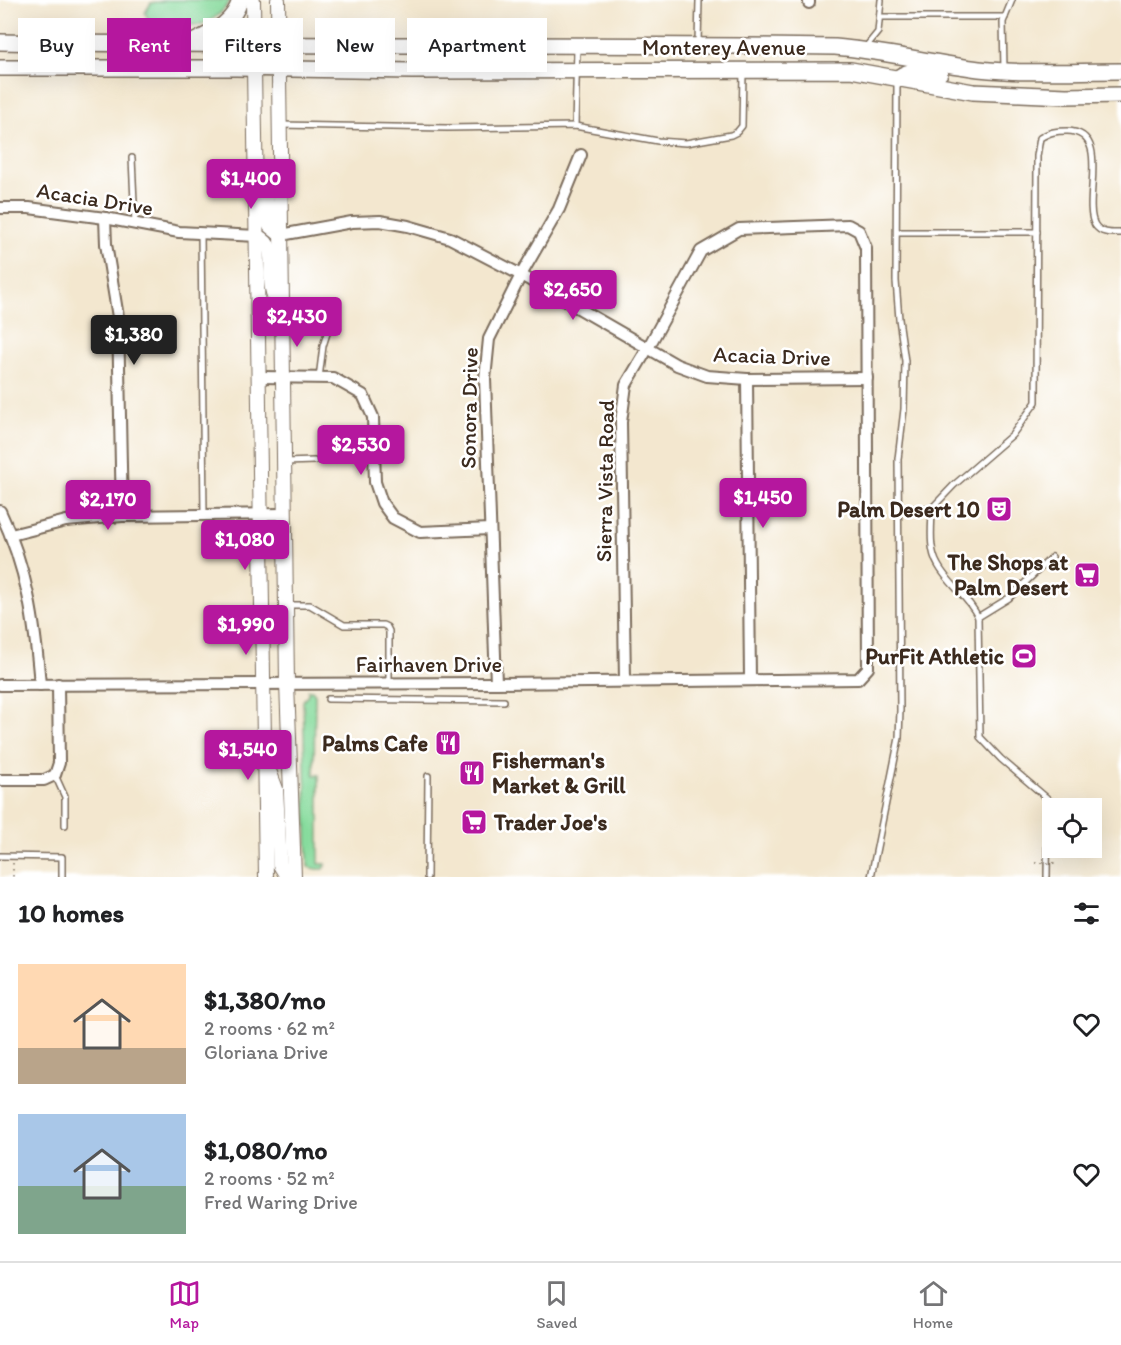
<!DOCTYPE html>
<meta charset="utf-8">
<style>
:root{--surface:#fff;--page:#f6f6f6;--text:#202124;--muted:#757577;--line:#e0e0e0;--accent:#b5179e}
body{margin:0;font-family:Itim,sans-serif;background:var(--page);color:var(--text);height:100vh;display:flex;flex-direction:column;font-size:22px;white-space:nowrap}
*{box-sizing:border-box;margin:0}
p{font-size:20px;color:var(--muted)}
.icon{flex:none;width:33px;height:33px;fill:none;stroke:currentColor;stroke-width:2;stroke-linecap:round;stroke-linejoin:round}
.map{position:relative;height:877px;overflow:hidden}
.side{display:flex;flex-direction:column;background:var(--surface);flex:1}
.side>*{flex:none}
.guide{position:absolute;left:18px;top:18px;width:600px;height:54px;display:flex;gap:12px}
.controls{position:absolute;left:1042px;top:798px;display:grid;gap:12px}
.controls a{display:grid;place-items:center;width:60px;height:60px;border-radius:0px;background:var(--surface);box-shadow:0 6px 24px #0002;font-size:30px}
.price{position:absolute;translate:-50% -51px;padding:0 14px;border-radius:6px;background:var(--accent);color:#fff;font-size:20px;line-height:39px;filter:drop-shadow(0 2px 3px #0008)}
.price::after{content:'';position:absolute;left:50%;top:36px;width:18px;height:14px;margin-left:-9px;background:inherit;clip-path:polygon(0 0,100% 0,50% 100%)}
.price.active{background:#222;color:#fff}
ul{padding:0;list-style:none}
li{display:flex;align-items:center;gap:18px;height:150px;padding:0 18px}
li span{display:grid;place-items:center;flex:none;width:168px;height:120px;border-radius:0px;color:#555}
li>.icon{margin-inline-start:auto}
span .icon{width:72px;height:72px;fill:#fffc;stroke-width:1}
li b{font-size:26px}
h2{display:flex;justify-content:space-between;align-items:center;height:72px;padding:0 18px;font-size:26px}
.pill{padding:0 21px;border-radius:0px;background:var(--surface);box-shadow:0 6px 24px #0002;font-size:21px;line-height:54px}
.pill.active{background:var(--accent);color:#fff}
.tabs{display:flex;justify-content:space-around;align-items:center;height:84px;border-top:2px solid var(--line);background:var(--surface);font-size:16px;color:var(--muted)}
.tabs a{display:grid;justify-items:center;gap:3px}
.tabs .active{color:var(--accent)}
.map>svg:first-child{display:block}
.green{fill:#87db9d;stroke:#61825e;stroke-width:1.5}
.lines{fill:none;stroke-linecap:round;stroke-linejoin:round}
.service-casing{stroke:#7b6c5c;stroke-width:8}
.minor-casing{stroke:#7b6c5c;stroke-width:14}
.secondary-casing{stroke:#7b6c5c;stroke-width:16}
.primary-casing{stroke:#7b6c5c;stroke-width:18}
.path{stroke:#7b6c5c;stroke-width:1.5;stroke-dasharray:1.5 4.5;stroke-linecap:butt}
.service{stroke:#fff;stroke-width:5}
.minor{stroke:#fff;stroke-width:10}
.secondary{stroke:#fff;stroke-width:14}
.primary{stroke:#fff;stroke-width:15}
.path-bridge{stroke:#7b6c5c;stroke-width:1.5;stroke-dasharray:1.5 4.5;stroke-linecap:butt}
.labels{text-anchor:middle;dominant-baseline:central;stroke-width:5;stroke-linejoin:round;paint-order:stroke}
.street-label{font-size:22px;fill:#3b2a1e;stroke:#fff}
.poi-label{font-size:22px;font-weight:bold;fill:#3b2a1e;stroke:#fff;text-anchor:end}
</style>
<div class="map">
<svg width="1121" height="877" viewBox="0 0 1121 877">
<rect width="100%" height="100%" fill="#fff"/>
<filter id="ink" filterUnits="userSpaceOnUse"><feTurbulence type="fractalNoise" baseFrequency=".0167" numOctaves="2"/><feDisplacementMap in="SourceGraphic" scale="12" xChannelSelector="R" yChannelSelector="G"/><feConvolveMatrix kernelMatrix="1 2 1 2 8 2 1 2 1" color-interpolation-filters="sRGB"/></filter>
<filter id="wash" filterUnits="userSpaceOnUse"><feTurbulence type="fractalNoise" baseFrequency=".008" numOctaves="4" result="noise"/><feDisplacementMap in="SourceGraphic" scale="24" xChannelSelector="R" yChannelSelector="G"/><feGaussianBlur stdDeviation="1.35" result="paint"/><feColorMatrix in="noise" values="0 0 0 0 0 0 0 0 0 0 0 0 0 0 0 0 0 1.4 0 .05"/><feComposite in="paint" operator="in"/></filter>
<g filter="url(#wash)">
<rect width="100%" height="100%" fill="#f3e7cf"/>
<g class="green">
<path d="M168,0H231C222,13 215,20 199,25H152L145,13L151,3Z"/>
<polygon points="308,690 312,690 315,694 314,775 319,775 319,864 326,864 324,869 316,869 308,867 303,701 308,694"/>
</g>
</g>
<g filter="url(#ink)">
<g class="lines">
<g class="service-casing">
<g id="service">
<polyline points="880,17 1005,17"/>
<polyline points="698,43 699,0"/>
<polyline points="865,48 878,32 881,0"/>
<polyline points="1004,69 1003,22 1012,0"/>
<polyline points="280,125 447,128 575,126 658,141 686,143 731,135 737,132 742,126 743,73"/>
<polyline points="575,126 577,47"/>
<polyline points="132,158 135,224"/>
<polyline points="897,232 1037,232"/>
<polyline points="201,233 204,515"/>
<polyline points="319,378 323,346 329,327"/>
<polyline points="285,462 314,461"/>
<polyline points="898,509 932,508"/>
<polyline points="288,605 310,605 344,625 383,625 387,627 389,631 389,683"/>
<polyline points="978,617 1009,598 1052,557"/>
<polyline points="328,699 504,701"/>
<polyline points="55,775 65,797 65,825"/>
<polyline points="0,856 62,857 62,877"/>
<polyline points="427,877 428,776"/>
<polyline points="871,877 899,738 900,710 898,459 904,409 905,361 899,319 896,281 897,81"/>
<path d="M1047,877L1048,799L1001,759L980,737L978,617C968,596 948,584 938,565C928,548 932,526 932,508L954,485L1012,435L1036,402L1037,156L1040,138C1050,132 1055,131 1067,131C1113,132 1081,201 1095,225C1101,234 1112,233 1121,233"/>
</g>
</g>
<g class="minor-casing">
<g id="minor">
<polyline points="809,0 809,3"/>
<polyline points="0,208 29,208 105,218 179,232 257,236"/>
<polyline points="105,218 106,244 118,317 122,516"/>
<polyline points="281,235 352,222 380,221 408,226 450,238 521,275 677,365 707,376 747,379 867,378"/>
<polyline points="259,377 333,378 363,395 373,417 375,482 382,503 393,518 420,532 490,529"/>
<polyline points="747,379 750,679"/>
<path d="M0,511C27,568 35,622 40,685"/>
<polyline points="11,535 66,521 122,516 284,514"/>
<polyline points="496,683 485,379 489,339 521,275 559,209 581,155"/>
<polyline points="0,685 496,683 858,679 868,668 866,248 859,231 848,225 739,229 701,251 648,348 626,385 621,422 625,680"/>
<polyline points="0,780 44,780 55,775 59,763 58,684"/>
</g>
</g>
<g class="secondary-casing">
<g id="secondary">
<polyline points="253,0 266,877"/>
<polyline points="278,0 287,683 294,877"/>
<polyline points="261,169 266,185 268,220 270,226 281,235"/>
<path d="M257,236C279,247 268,267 272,288C273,294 276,301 277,307"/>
<polyline points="268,768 276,789 280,865 285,873 294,877"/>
</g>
</g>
<g class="primary-casing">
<g id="primary">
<path d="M0,42C278,47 556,43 835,47C884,51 931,63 979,69C1026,74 1074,71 1121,71"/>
<path d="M193,42C213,32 234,23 240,0"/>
<polyline points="0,68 236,68 412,71 851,70 973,92 1066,96 1121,95"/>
<path d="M897,78C911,68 924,70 940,73"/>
</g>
</g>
<polyline class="path" points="13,863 13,877"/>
<use href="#service" class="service"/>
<use href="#minor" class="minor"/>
<use href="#secondary" class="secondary"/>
<use href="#primary" class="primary"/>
<polyline class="path-bridge" points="1035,863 1057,863"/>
</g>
</g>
<defs>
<g id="theatre-square" transform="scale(1.35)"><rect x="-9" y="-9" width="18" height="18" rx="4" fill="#b5179e" stroke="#fff"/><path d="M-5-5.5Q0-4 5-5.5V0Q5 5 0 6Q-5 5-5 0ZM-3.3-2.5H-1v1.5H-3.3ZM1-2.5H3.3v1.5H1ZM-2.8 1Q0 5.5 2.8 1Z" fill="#fff"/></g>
<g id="supermarket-square" transform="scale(1.35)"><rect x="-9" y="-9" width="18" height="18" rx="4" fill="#b5179e" stroke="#fff"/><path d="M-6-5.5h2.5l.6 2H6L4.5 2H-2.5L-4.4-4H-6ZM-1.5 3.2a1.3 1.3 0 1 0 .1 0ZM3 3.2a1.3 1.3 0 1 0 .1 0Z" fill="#fff"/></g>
<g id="stadium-square" transform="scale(1.35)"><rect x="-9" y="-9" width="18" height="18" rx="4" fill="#b5179e" stroke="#fff"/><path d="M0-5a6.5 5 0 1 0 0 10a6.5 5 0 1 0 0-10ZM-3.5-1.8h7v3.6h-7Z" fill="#fff"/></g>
<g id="restaurant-square" transform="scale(1.35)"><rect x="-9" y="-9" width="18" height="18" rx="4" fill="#b5179e" stroke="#fff"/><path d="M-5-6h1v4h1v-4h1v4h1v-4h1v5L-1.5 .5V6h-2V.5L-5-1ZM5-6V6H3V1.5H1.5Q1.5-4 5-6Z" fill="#fff"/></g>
</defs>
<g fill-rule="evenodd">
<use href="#theatre-square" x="999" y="509"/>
<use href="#supermarket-square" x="1087" y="575"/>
<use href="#stadium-square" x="1024" y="656"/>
<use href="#restaurant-square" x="448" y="743"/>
<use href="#restaurant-square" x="472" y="773"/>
<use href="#supermarket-square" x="474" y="822"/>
</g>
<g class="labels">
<g class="street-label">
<text x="724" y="47">Monterey Avenue</text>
<text transform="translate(95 199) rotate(9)">Acacia Drive</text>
<text transform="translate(772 356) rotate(2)">Acacia Drive</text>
<text transform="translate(469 408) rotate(-89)">Sonora Drive</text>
<text transform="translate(605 481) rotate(-89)">Sierra Vista Road</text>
<text x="429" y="664">Fairhaven Drive</text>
</g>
<g class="poi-label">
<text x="980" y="509">Palm Desert 10</text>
<text x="1068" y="562">The Shops at<tspan x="1068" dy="25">Palm Desert</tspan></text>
<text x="1004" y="656">PurFit Athletic</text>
<text x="428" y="743">Palms Cafe</text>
<text x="492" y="760" text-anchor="start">Fisherman's<tspan x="492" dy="25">Market &amp; Grill</tspan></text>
<text x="494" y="822" text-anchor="start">Trader Joe's</text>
</g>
</g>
</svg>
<div class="controls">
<a><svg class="icon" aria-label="locate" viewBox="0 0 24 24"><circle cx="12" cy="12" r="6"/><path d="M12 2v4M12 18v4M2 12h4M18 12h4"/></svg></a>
</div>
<b class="price" style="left:251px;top:210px">$1,400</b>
<b class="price" style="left:573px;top:321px">$2,650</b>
<b class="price" style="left:297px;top:348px">$2,430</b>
<b class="price active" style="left:134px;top:366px">$1,380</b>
<b class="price" style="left:361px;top:476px">$2,530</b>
<b class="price" style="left:763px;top:529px">$1,450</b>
<b class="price" style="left:108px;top:531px">$2,170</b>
<b class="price" style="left:245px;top:571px">$1,080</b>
<b class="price" style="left:246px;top:656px">$1,990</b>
<b class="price" style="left:248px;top:781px">$1,540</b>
<div class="guide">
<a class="pill">Buy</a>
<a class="pill active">Rent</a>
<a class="pill">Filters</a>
<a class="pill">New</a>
<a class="pill">Apartment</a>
</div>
</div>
<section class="side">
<h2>10 homes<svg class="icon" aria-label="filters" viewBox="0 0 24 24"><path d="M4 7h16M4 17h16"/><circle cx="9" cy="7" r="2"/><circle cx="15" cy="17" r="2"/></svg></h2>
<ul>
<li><span style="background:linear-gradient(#ffd9b3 70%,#b9a48a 0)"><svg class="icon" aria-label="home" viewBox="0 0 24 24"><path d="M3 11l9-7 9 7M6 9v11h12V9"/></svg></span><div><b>$1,380/mo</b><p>2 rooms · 62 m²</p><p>Gloriana Drive</p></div><svg class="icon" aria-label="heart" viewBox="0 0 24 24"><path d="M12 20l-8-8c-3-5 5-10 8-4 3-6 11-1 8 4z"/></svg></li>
<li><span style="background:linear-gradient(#a9c7e8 60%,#7fa58c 0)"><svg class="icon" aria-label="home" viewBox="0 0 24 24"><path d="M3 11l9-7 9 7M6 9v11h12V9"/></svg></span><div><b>$1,080/mo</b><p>2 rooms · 52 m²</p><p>Fred Waring Drive</p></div><svg class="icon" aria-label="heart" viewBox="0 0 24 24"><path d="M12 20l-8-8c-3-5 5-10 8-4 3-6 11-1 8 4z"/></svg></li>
</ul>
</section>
<nav class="tabs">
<a class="active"><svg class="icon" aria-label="map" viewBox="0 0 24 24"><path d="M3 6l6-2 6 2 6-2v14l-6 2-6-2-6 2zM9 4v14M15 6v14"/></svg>Map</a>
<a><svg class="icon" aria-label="saved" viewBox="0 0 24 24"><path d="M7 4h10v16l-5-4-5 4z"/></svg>Saved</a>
<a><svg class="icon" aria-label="home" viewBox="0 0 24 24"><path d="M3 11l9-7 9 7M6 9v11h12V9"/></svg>Home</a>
</nav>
